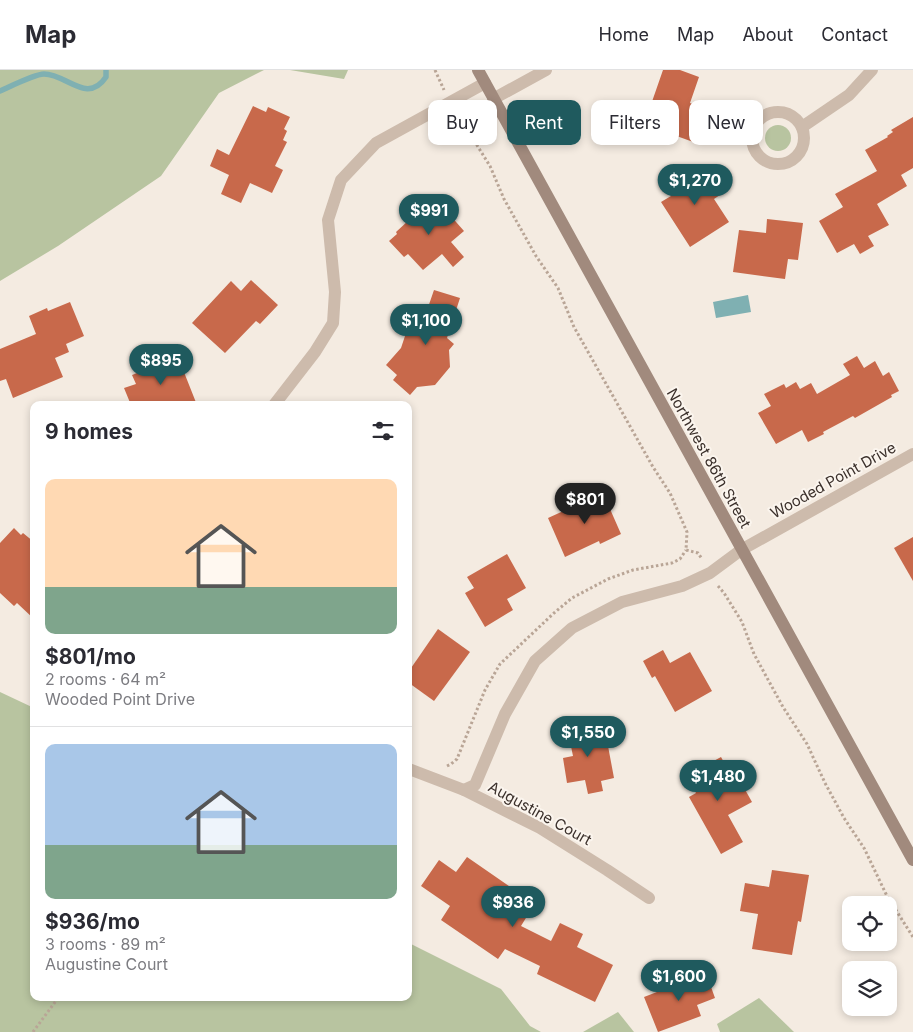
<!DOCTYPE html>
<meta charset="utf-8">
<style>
:root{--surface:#fff;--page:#f2f2f3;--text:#2b2b33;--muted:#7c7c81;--line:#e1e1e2;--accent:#1f5a5e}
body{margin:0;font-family:Inter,sans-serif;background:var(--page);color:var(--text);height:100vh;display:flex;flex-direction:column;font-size:19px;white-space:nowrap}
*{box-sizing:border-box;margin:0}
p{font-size:16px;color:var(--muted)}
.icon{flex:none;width:28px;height:28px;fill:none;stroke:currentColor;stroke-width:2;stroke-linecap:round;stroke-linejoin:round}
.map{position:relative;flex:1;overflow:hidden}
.side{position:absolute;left:30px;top:331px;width:382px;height:600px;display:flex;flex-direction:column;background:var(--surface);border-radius:10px;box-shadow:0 2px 8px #0003}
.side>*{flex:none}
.hud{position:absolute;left:428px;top:30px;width:410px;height:45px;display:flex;gap:10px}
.tools{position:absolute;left:842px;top:826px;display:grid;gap:10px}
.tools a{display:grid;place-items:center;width:55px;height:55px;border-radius:10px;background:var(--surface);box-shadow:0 2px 8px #0003;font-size:25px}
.price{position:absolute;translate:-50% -42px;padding:0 11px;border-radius:18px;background:var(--accent);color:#fff;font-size:16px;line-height:32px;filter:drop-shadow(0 1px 2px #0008)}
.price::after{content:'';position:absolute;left:50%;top:30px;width:15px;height:11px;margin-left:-8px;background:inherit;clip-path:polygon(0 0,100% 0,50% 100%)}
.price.selected{background:#222;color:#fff}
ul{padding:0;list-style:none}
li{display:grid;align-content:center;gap:10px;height:265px;padding:0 15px}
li+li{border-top:1px solid var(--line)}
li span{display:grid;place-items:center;height:155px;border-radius:10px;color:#555}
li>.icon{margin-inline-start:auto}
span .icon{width:90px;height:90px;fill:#fffc;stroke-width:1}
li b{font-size:21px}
h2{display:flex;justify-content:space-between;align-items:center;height:60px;padding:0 15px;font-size:21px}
.tag{padding:0 18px;border-radius:10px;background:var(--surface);box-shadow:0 2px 8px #0003;font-size:18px;line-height:45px}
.tag.selected{background:var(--accent);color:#fff}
header{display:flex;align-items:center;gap:30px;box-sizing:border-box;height:70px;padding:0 25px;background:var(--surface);border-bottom:1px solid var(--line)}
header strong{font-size:24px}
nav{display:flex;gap:28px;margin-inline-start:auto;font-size:18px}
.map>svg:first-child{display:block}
.green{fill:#b8c4a0}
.water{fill:#7fb0b2}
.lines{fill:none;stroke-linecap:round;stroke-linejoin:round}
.stream{stroke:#7fb0b2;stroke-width:5.5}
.building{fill:#c8694b}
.path{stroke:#b9a596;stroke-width:3;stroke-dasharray:2.5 2.5;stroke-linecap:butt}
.street{stroke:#cdbbac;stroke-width:12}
.secondary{stroke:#a18a7d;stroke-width:12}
.labels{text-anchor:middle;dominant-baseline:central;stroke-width:4;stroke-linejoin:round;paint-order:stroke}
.street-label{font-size:15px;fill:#3b302b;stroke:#fbf5ee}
</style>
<header>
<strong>Map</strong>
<nav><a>Home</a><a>Map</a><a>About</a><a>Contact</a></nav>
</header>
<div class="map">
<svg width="913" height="962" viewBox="0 0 913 962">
<rect width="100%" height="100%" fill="#f4ebe1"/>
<g class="green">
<polygon points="0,0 264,0 219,23 161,106 58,176 0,211"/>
<polygon points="290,0 348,0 344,9"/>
<circle cx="778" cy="68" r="13"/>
<polygon points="0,622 34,638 34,928 409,928 409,873 501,919 530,956 541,962 0,962"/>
<polygon points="759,928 794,962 720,962 717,954"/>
<polygon points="618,942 634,962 583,962"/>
</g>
<polygon class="water" points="748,225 751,242 716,248 713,232"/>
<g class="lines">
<path class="stream" d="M0,21C9,17 35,4 44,4C67,4 87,35 106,7V0"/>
</g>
<g class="building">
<polygon points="663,0 680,0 699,7 690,33 708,39 696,73 671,64 674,56 647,46"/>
<polygon points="253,36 266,42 268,37 290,47 284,59 287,61 283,70 287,72 275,96 283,100 272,123 250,113 241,133 221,124 229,105 210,96 217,79 229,85"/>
<polygon points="913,47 913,98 901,105 907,116 877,134 889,155 868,166 874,176 860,184 854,174 837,183 819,151 843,137 835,124 877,101 865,80 888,67 887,66 893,62 891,60"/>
<polygon points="700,94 720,125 714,129 729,152 690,177 661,132 671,126 665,117"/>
<polygon points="434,127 464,161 451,172 464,187 453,197 442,184 423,200 408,184 404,187 389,171 397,164 396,162"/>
<polygon points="767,149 803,153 798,190 788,189 785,209 733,202 739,160 766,163"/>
<polygon points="251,210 278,235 260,254 256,251 225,283 192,253 231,211 241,221"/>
<polygon points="434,220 460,228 447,268 454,274 449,280 450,297 435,315 417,317 410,325 393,310 397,305 386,295 401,278 412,245 424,249"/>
<polygon points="70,232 84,266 66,274 69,282 55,288 63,307 13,328 6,309 0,311 0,279 36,264 29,246 47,238 48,241"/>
<polygon points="857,286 864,298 875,291 883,306 889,302 899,321 891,325 892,327 855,348 853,346 823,362 824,364 808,372 802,360 776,374 758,343 771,336 764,324 784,314 786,318 796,312 800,319 811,313 817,324 850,305 843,294"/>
<polygon points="178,287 197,335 131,335 124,318 136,314 132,305"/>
<polygon points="603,423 621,464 600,474 599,471 565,487 548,448"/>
<polygon points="14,458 21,465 23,463 34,472 34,549 17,533 14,536 0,523 0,473"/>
<polygon points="913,467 913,511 894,478"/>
<polygon points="507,484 526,518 507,529 513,540 485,557 465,523 474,518 467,507"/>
<polygon points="438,559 470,582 434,631 409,613 409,601"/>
<polygon points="663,580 670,593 690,582 712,621 675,642 655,606 652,608 643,591"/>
<polygon points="590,652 592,663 605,660 614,708 601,711 603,721 588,724 585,710 567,713 563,688 573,686 567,657"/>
<polygon points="721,687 739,719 743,716 752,732 728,745 743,772 721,784 689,727 696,723 686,706"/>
<polygon points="467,787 519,823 513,832 529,843 521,856 551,871 560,853 583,864 577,877 613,895 595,932 537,904 540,896 505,879 498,889 441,850 450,836 421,816 439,790 456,802"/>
<polygon points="772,800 809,805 801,852 798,851 792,885 752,879 758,844 740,841 745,813 769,817"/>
<polygon points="706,903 715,928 697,935 701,946 658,962 644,927"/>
</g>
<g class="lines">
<g class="path">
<polyline points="435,0 444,20"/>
<polyline points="458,45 490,96 504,129 536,186 558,218 574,257 653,397 670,423 687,462 686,480 698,483 702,489"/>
<polyline points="718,516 724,523 742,552 754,584 783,637 807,674 825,713 844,748 864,778 887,826 913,867"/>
<polyline points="447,696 451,694 457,689 485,620 500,594 554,543 572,528 608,509 633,500 672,493 680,489 686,480"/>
<polyline points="33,962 58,928"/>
</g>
<g class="street">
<polyline points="493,29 546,0"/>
<circle cx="778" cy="68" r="26"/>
<polyline points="802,57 849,25 872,0"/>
<polyline points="274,335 315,282 333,253 335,222 328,150 341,110 376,73 485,13"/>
<polyline points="409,699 464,720 540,758 607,800 649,828"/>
<polyline points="464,720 475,715 505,644 535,591 572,558 622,532 682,516 710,503 741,480 913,384"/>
</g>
<polyline class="secondary" points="478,0 913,790"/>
</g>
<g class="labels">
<g class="street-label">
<text transform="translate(709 388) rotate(61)">Northwest 86th Street</text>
<text transform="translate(833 410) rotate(-29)">Wooded Point Drive</text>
<text transform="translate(540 743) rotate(29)">Augustine Court</text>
</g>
</g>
</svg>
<div class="tools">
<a><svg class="icon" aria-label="locate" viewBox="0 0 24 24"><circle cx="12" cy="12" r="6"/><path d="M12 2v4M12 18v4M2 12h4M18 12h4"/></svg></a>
<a><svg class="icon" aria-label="layers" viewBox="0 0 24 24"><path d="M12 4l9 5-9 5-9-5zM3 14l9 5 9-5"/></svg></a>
</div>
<b class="price" style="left:695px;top:136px">$1,270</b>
<b class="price" style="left:429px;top:166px">$991</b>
<b class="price" style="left:426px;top:276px">$1,100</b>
<b class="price" style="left:161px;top:316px">$895</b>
<b class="price selected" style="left:585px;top:455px">$801</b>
<b class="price" style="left:588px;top:688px">$1,550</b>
<b class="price" style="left:718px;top:732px">$1,480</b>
<b class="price" style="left:513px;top:858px">$936</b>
<b class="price" style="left:679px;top:932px">$1,600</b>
<div class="hud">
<a class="tag">Buy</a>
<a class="tag selected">Rent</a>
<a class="tag">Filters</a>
<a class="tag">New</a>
</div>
<section class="side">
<h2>9 homes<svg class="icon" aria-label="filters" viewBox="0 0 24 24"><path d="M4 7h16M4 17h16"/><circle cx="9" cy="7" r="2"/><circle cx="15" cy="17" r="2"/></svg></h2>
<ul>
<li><span style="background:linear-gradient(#ffd9b3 70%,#7fa58c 0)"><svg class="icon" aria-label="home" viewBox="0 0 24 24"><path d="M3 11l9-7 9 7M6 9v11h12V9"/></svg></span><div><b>$801/mo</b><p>2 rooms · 64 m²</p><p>Wooded Point Drive</p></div></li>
<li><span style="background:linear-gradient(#a9c7e8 65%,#7fa58c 0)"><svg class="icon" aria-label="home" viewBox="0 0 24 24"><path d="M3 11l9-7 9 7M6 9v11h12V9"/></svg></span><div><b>$936/mo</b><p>3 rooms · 89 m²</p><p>Augustine Court</p></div></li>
</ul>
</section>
</div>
